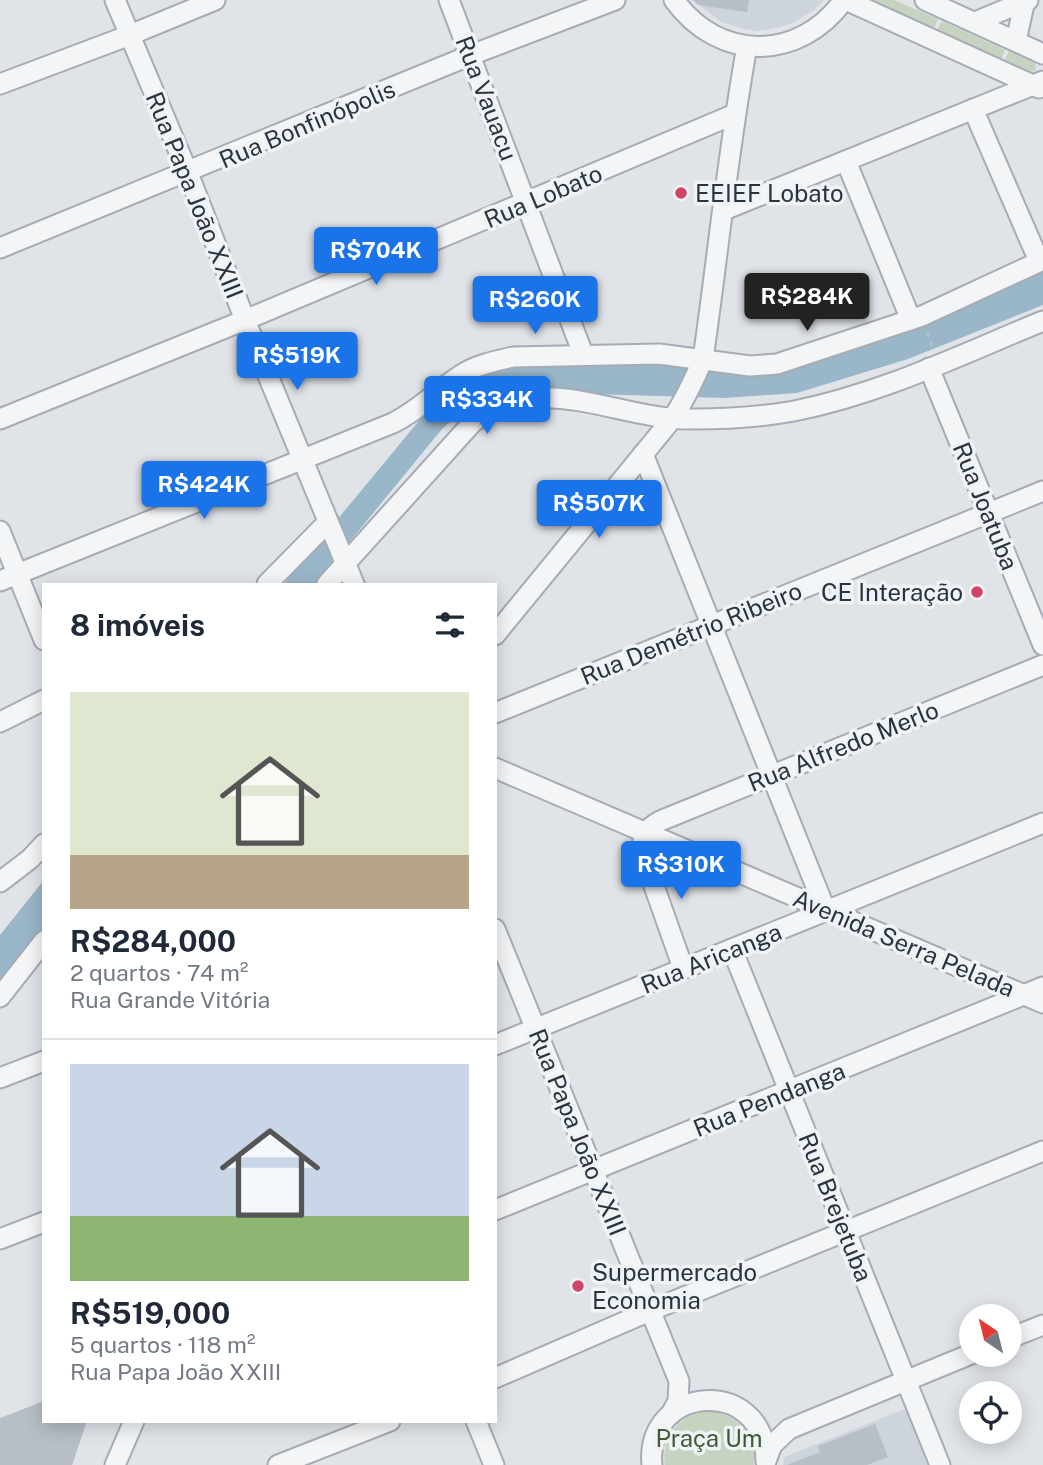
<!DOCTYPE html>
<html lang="pt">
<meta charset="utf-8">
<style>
:root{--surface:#fff;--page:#f2f2f3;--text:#1f2937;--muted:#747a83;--line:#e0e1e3;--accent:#1a73e8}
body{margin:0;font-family:"Public Sans",sans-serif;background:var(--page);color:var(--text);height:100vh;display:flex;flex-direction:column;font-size:26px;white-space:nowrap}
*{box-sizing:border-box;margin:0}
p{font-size:23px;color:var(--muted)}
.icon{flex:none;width:38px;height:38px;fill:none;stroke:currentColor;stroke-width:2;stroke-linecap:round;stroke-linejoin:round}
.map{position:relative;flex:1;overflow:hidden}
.sheet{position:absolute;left:42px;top:583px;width:455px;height:840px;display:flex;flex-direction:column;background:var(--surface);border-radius:0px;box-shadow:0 4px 18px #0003}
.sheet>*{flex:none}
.needle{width:46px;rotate:325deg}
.controls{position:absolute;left:959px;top:1304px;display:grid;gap:14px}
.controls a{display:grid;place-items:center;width:63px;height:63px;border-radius:50%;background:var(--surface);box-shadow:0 4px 18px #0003;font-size:35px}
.price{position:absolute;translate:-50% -60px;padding:0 16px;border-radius:7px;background:var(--accent);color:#fff;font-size:23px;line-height:46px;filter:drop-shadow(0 2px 4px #0008)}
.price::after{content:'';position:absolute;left:50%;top:42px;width:21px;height:16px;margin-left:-10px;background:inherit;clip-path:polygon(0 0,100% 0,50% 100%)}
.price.on{background:#222;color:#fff}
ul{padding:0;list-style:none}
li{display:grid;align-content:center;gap:14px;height:371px;padding:0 28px}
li+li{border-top:2px solid var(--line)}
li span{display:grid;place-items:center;height:217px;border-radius:0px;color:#555}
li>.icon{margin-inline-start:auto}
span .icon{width:126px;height:126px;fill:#fffc;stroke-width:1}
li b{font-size:30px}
h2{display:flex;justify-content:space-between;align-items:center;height:84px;padding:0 28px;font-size:30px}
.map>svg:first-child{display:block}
.built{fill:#ced4db}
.green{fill:#c7d3c1}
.water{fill:#9ab6c9}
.building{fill:#b7bec6}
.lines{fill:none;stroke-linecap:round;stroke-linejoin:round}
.minor-casing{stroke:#a5acb3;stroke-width:23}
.path{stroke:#babfc4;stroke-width:2.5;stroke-dasharray:5 5;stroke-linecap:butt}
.minor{stroke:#f3f5f7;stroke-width:19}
.poi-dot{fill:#cf4467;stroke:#eff3f6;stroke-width:2.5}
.labels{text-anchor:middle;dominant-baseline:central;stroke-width:7;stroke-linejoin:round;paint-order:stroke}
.street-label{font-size:24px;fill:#283440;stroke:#eff3f6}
.poi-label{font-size:24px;fill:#283440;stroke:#eff3f6;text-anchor:start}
.park-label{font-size:24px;fill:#415c35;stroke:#eff3f6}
</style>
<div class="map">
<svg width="1043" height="1465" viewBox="0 0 1043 1465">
<rect width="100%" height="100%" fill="#e0e4e9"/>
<g class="built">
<polygon points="693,0 824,0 814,10 793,23 781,27 757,31 744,29 721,22"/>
<polygon points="905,1409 927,1465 783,1465 784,1457"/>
</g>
<g class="green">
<polygon points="871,0 894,0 938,19 934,28"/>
<polygon points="942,21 1005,50 1001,59 937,30"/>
<polygon points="1009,51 1035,63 1036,70 1031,72 1005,60"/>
<path d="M701,1412C734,1409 757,1432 754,1465H665C661,1439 676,1419 701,1412Z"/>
</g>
<g class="water">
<path d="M1043,271V305L908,359L797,393L724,398L526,392C484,396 474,402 442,429L315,584H284L432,405L450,389L501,362L634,358L713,370L935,319Z"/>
<polygon points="44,880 44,928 0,983 0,935"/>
</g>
<g class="building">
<polygon points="693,0 749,0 747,12 698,5"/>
<polygon points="44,1401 44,1421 87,1421 72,1465 0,1465 0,1418"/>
<polygon points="875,1424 888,1457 867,1465 787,1465 820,1452 818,1446"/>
</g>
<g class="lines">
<g class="minor-casing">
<g id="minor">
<polyline points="115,0 188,173 245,320 354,584"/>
<polyline points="449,0 583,354"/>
<path d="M674,0C719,62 799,62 844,0"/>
<polyline points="846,0 1039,88"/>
<polyline points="925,0 1043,54"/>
<polyline points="975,22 1028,0"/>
<polyline points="1016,41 1025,0"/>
<polyline points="0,84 130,35 215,0"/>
<polyline points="973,109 1039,261"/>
<polyline points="846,161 911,320"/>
<polyline points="724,210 1043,81"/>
<polyline points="0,248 471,55 615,0"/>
<polyline points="929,368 1043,645"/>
<polyline points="0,419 245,320 735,114"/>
<polyline points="643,454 825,909"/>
<polyline points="0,531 44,640"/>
<path d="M0,581L393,423C421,409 436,391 461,375C476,365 495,361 513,357L659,354L750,366L777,364L922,316L1043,260"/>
<polyline points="267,584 328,522"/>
<path d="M327,584L473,422C541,368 618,421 693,419C727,419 761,417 794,411C881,394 962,354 1043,321"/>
<path d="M495,635L672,419C685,400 694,380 703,359C718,255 728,150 747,46"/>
<polyline points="495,713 1043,491"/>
<polyline points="0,722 44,700"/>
<polyline points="495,768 1043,1003"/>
<polyline points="0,882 30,859 44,844"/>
<polyline points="495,929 679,1381 678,1401 671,1414"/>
<polyline points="732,949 940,1465"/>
<path d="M683,968L642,852C641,838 647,828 660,821L1043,665"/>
<polyline points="0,997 44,941"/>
<polyline points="495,1045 1043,823"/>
<polyline points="0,1078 44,1061"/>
<polyline points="495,1210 1043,987"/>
<polyline points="0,1239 44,1222"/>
<polyline points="1010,1338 1043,1325"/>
<polyline points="495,1378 652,1310 1043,1151"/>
<polyline points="476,1421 494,1465"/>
<polyline points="766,1461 772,1445 789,1429 971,1354"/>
<polyline points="115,1465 134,1421"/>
<polyline points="278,1465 390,1421"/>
<path d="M652,1465C644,1385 764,1375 766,1460"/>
</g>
</g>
<polyline class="path" points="927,332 933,349"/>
<use href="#minor" class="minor"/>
</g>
<g class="poi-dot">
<circle cx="681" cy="193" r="7"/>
<circle cx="977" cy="592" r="7"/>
<circle cx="578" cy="1286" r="7"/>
</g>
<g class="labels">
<g class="street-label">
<text transform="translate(487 98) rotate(69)">Rua Vauacu</text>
<text transform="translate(307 124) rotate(-23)">Rua Bonfinópolis</text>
<text transform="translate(195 195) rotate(68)">Rua Papa João XXIII</text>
<text transform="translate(543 196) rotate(-23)">Rua Lobato</text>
<text transform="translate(986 506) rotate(68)">Rua Joatuba</text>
<text transform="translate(691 633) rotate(-22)">Rua Demétrio Ribeiro</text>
<text transform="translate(843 746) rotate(-22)">Rua Alfredo Merlo</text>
<text transform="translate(904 943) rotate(23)">Avenida Serra Pelada</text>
<text transform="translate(711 958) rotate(-22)">Rua Aricanga</text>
<text transform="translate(769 1099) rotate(-22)">Rua Pendanga</text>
<text transform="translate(578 1132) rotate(68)">Rua Papa João XXIII</text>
<text transform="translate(836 1207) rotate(68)">Rua Brejetuba</text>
</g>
<g class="poi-label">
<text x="695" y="193">EEIEF Lobato</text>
<text x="963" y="592" text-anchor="end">CE Interação</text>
<text x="592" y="1272">Supermercado<tspan x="592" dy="28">Economia</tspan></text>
</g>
<g class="park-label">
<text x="709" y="1438">Praça Um</text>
</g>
</g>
</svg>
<div class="controls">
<a><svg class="needle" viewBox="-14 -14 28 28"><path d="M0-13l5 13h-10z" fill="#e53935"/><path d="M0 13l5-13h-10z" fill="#747a83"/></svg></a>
<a><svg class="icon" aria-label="locate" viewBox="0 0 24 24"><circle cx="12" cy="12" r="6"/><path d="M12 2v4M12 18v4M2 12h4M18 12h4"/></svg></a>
</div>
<b class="price" style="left:376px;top:287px">R$704K</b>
<b class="price on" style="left:807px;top:333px">R$284K</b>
<b class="price" style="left:535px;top:336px">R$260K</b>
<b class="price" style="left:297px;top:392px">R$519K</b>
<b class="price" style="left:487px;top:436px">R$334K</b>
<b class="price" style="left:204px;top:521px">R$424K</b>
<b class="price" style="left:599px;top:540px">R$507K</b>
<b class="price" style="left:681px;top:901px">R$310K</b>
<section class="sheet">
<h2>8 imóveis<svg class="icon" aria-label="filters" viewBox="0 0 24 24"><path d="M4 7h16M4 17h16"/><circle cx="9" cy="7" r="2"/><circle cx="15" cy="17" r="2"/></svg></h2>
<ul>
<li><span style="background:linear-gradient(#dfe7d0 75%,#b9a48a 0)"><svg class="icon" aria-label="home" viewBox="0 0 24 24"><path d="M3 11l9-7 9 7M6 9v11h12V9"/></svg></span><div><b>R$284,000</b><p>2 quartos · 74 m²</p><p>Rua Grande Vitória</p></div></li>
<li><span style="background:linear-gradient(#c9d6e8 70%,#8fb573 0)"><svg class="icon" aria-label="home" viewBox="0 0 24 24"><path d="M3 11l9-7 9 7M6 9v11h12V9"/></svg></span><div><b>R$519,000</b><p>5 quartos · 118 m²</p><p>Rua Papa João XXIII</p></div></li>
</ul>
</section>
</div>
